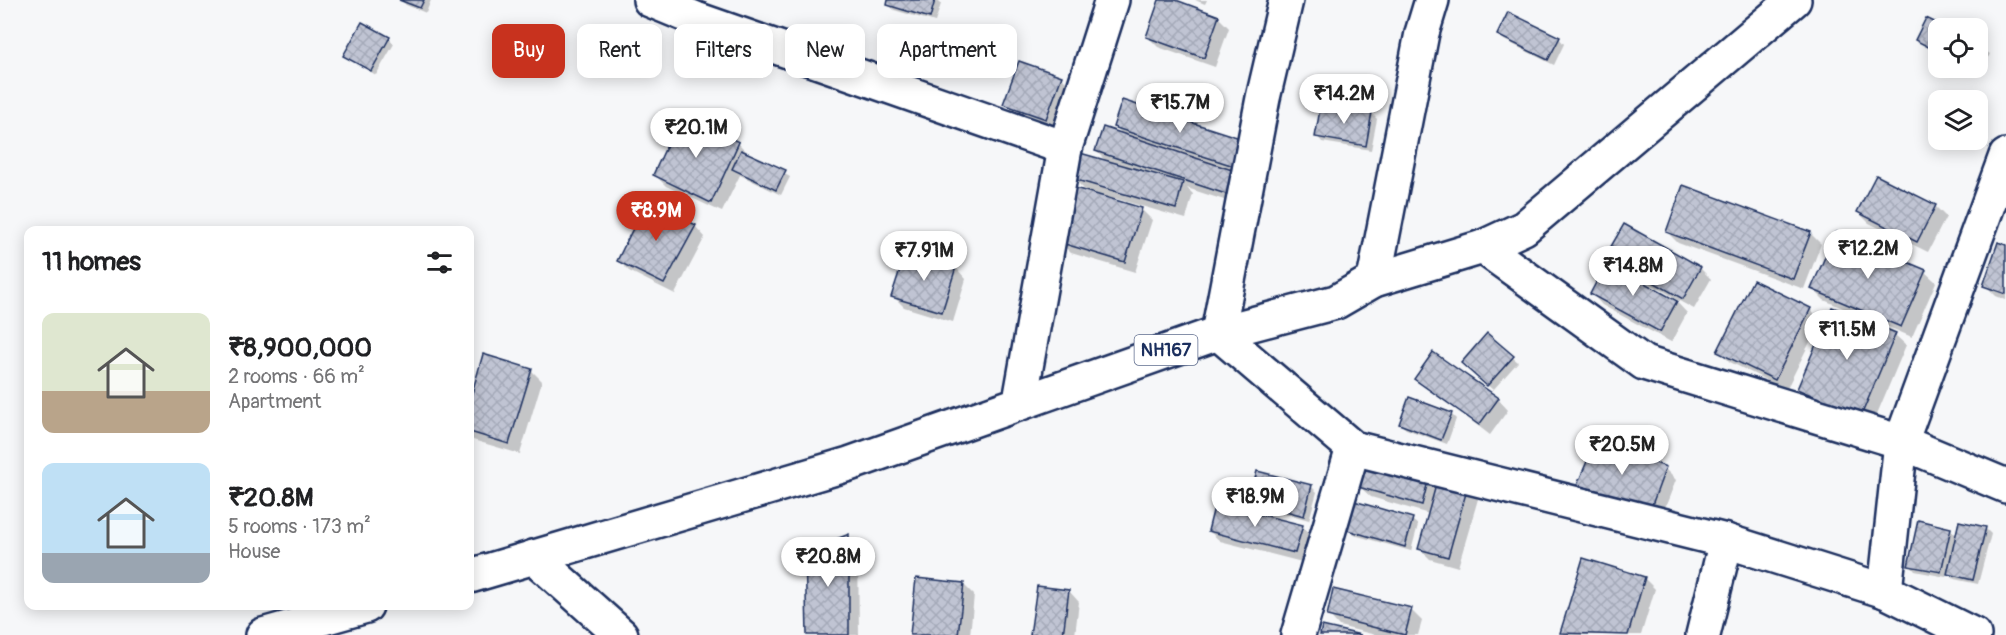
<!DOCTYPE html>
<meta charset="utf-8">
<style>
:root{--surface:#fff;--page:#f2f2f2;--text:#202124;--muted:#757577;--accent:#c8321e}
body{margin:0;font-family:Pangolin,sans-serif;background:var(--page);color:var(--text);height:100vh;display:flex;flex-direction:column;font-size:22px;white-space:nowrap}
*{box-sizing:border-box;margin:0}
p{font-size:20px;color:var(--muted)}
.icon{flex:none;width:33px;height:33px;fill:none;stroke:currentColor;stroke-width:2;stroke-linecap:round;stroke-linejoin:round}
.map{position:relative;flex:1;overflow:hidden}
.panel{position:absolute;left:24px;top:226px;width:450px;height:384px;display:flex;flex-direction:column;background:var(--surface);border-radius:12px;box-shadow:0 3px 15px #0003}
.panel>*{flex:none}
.guide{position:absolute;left:492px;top:24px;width:570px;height:54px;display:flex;gap:12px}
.buttons{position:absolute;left:1928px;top:18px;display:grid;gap:12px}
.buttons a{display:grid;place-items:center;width:60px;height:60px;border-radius:12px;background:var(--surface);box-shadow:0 3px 15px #0003;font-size:30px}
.price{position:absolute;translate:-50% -51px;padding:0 14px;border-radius:21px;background:#fff;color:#222;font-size:20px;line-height:39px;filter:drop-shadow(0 2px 3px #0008)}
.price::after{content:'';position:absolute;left:50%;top:36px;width:18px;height:14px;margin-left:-9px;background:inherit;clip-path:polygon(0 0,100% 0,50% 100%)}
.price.selected{background:var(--accent);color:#fff}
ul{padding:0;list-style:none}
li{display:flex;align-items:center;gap:18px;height:150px;padding:0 18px}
li span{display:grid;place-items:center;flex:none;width:168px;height:120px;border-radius:12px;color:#555}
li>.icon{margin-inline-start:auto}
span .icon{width:72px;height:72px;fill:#fffc;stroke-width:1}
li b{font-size:26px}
h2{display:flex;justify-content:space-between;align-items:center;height:72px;padding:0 18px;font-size:26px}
.pill{padding:0 21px;border-radius:12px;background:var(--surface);box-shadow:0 3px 15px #0003;font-size:21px;line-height:54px}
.pill.selected{background:var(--accent);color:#fff}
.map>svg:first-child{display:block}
.shadow{fill:#0003}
.building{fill:url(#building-cross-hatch);stroke:#1b2f5e;stroke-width:1.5}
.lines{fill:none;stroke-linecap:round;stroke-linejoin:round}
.minor-casing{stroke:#1b2f5e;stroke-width:38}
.trunk-casing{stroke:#1b2f5e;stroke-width:38}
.minor{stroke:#fff;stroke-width:33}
.trunk{stroke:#fff;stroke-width:33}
.labels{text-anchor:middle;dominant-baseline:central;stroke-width:5;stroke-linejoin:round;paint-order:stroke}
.shield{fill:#fff;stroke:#5f6d8e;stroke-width:1.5}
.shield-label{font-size:18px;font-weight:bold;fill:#1b2f5e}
</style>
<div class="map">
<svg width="2006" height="635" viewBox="0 0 2006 635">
<defs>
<pattern id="building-cross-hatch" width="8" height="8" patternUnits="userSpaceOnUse" patternTransform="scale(1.5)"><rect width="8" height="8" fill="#c0c4d3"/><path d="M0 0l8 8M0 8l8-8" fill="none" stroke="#a4a9b8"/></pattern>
</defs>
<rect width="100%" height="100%" fill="#f6f7f9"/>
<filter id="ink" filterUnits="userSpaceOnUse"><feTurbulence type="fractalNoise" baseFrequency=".0167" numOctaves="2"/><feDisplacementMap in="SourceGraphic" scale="12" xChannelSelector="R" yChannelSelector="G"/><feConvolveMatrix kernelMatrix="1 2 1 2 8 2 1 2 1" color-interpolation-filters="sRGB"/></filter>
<g filter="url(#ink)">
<g class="shadow">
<polygon points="401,0 431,0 426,13 406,5"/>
<polygon points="890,0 937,0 941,4 935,22 894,10 888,4"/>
<polygon points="1160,0 1171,0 1218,17 1229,28 1215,67 1158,47 1147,36"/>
<polygon points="1195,0 1207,0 1205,4"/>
<polygon points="1926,20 1943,28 1938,28 1938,53 1917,40"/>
<polygon points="1499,34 1559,38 1564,44 1554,65 1504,40"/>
<polygon points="389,38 394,44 376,75 344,56"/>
<polygon points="1977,45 1990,54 1980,74 1967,68 1977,68"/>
<polygon points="1061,77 1072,88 1057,129 1016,114 1005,103"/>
<polygon points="1371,113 1377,119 1371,150 1322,142 1317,136"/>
<polygon points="1115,126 1245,141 1249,208 1187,188 1193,194 1186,219 1114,198 1113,201 1141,209 1152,220 1135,272 1071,253 1060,242 1088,193 1074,179 1108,163 1096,151 1123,135"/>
<polygon points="738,143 749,154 790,177 781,195 740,175 722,212 666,186 655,175"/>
<polygon points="1876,177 1935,206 1946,217 1928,252 1869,223 1858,212"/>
<polygon points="695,226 705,237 675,294 629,271 618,260"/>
<polygon points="1625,226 1700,268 1711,279 1694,309 1672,297 1687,313 1671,342 1602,305 1592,294 1671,299 1672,296 1619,266 1608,255"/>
<polygon points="1667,232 1810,233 1821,244 1804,289 1678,243"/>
<polygon points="2006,247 2006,300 1996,296 1985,285"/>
<polygon points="907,253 956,268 966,279 953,322 904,307 893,296"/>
<polygon points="1925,272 1936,282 1912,337 1824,300 1813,289"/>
<polygon points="1810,309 1821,320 1786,390 1730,362 1719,351"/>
<polygon points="1895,335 1906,345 1872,426 1809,400 1798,389"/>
<polygon points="484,356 531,370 542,381 520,454 473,440 470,436 470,406"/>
<polygon points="1512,357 1518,362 1493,390 1468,368"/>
<polygon points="1416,378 1498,399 1508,410 1490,435"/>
<polygon points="1451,414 1456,419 1447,444 1406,429 1400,424"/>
<polygon points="1367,461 1467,488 1478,499 1458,567 1430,559 1419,548 1429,514 1371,497 1360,487"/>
<polygon points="1665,469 1676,480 1659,523 1590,495 1579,485"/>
<polygon points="1311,486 1317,492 1309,520 1256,506 1251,501"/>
<polygon points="1412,520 1418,525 1411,551 1354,535 1348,529"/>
<polygon points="1302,526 1313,537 1306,563 1220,541 1209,531"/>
<polygon points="1985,528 1991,534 1978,584 1954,579 1947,572 1946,577 1915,571 1910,565 1950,529 1957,536"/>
<polygon points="847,536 858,547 859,635 809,635"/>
<polygon points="1644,578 1655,589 1641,635 1564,635 1562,632"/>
<polygon points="963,584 974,595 970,635 912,635"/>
<polygon points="1069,591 1079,602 1075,635 1032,635"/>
<polygon points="1411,610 1422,621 1418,635 1376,635 1339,626 1329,615"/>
</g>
<g class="building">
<polygon points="399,0 424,0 420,8"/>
<polygon points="888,0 935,0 930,18 887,5"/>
<polygon points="1159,0 1176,0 1219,16 1204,58 1146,37"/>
<polygon points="1508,12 1560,37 1548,60 1497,35"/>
<polygon points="1926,18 1947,28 1938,28 1938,52 1915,40"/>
<polygon points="362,22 390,37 371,71 343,56"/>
<polygon points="1977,43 1985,47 1977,64"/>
<polygon points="1019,61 1062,76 1046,119 1003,104"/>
<polygon points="1122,100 1246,140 1237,167 1113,127"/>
<polygon points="1321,104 1372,112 1366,146 1315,137"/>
<polygon points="681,115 739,142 711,203 653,175"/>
<polygon points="1103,127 1247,175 1238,198 1095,151"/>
<polygon points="741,150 786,170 776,190 732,169"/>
<polygon points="1080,153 1183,182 1176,209 1073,179"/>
<polygon points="1876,175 1936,205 1917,242 1857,212"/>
<polygon points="1683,185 1811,232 1793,279 1666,232"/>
<polygon points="1075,188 1142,208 1125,262 1058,242"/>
<polygon points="647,200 696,225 664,284 617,261"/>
<polygon points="1624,224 1701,267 1683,299 1606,255"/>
<polygon points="1836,232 1926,270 1901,327 1811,289"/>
<polygon points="1998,242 2006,245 2006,294 1983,286"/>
<polygon points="906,251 956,267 942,312 891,297"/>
<polygon points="1607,262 1677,301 1660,332 1590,294"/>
<polygon points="1753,280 1811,308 1775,380 1717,352"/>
<polygon points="1832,307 1896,333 1861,416 1797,389"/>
<polygon points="1487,333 1514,356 1487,386 1461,363"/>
<polygon points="1433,352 1499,398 1479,425 1414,379"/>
<polygon points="483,354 532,369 509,444 470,432 470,400"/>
<polygon points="1409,397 1452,413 1441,440 1399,424"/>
<polygon points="1596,440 1666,467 1649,513 1577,485"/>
<polygon points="1366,459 1429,477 1422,505 1358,487"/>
<polygon points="1257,471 1312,485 1304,516 1249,501"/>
<polygon points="1438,478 1468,486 1448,557 1418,549"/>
<polygon points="1354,501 1413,518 1405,547 1347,530"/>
<polygon points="1215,503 1303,525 1295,553 1208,531"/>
<polygon points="1918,520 1951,528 1941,572 1908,566"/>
<polygon points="1959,521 1986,527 1973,580 1947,574"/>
<polygon points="849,534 849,635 807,635 805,551"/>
<polygon points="1583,558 1645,577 1628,635 1560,633"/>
<polygon points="916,578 964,583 958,635 910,635"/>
<polygon points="1037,586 1069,590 1063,635 1030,635"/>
<polygon points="1333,589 1412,608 1405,635 1327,616"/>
<polygon points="1322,626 1361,635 1320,635"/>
</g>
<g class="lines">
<g class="minor-casing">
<g id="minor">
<polyline points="650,0 696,19 1065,148"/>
<polyline points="1286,0 1263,98 1218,333 1353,448 1726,541 1885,591 1901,442 2006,156"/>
<polyline points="1483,247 1644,363 1901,442 2006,486"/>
<polyline points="1374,280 1422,33 1432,0"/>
<polyline points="1020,401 1065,148 1112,0"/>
<polyline points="534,557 621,635"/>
<polyline points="1885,591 1974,635"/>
<polyline points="1298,635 1353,448"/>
<polyline points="1703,635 1726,541"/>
</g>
</g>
<g class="trunk-casing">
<g id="trunk">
<polyline points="470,576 849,464 1218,333 1336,302 1374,280 1483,247 1524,228 1794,0"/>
<polyline points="263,635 366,606"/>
</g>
</g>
<use href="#minor" class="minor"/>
<use href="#trunk" class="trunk"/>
</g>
</g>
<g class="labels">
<rect class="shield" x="1134.5" y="335" width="63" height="30" rx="4.5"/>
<g class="shield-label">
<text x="1166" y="350">NH167</text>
</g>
</g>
</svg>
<div class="buttons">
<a><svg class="icon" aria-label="locate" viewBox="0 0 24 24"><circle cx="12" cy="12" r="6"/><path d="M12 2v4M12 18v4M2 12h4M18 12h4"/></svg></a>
<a><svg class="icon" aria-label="layers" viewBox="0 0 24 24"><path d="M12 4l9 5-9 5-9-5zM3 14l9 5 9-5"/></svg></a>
</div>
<b class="price" style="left:1344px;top:125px">₹14.2M</b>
<b class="price" style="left:1180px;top:134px">₹15.7M</b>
<b class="price" style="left:696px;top:159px">₹20.1M</b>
<b class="price selected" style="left:656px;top:242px">₹8.9M</b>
<b class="price" style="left:1868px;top:280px">₹12.2M</b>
<b class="price" style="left:924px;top:282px">₹7.91M</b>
<b class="price" style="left:1633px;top:297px">₹14.8M</b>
<b class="price" style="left:1847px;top:361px">₹11.5M</b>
<b class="price" style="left:1622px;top:476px">₹20.5M</b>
<b class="price" style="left:1255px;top:528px">₹18.9M</b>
<b class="price" style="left:828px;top:588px">₹20.8M</b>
<div class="guide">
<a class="pill selected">Buy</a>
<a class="pill">Rent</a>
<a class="pill">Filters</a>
<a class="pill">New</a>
<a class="pill">Apartment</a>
</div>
<section class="panel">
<h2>11 homes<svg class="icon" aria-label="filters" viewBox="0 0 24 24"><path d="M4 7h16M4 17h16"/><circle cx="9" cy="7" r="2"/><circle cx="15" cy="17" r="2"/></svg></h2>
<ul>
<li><span style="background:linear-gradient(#dfe7d0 65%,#b9a48a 0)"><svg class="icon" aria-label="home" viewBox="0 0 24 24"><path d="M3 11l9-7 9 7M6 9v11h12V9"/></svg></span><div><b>₹8,900,000</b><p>2 rooms · 66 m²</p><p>Apartment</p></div></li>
<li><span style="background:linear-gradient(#bfe0f5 75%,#9aa5b1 0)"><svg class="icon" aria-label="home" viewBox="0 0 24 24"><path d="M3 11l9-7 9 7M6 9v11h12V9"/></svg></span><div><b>₹20.8M</b><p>5 rooms · 173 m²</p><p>House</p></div></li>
</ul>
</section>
</div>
